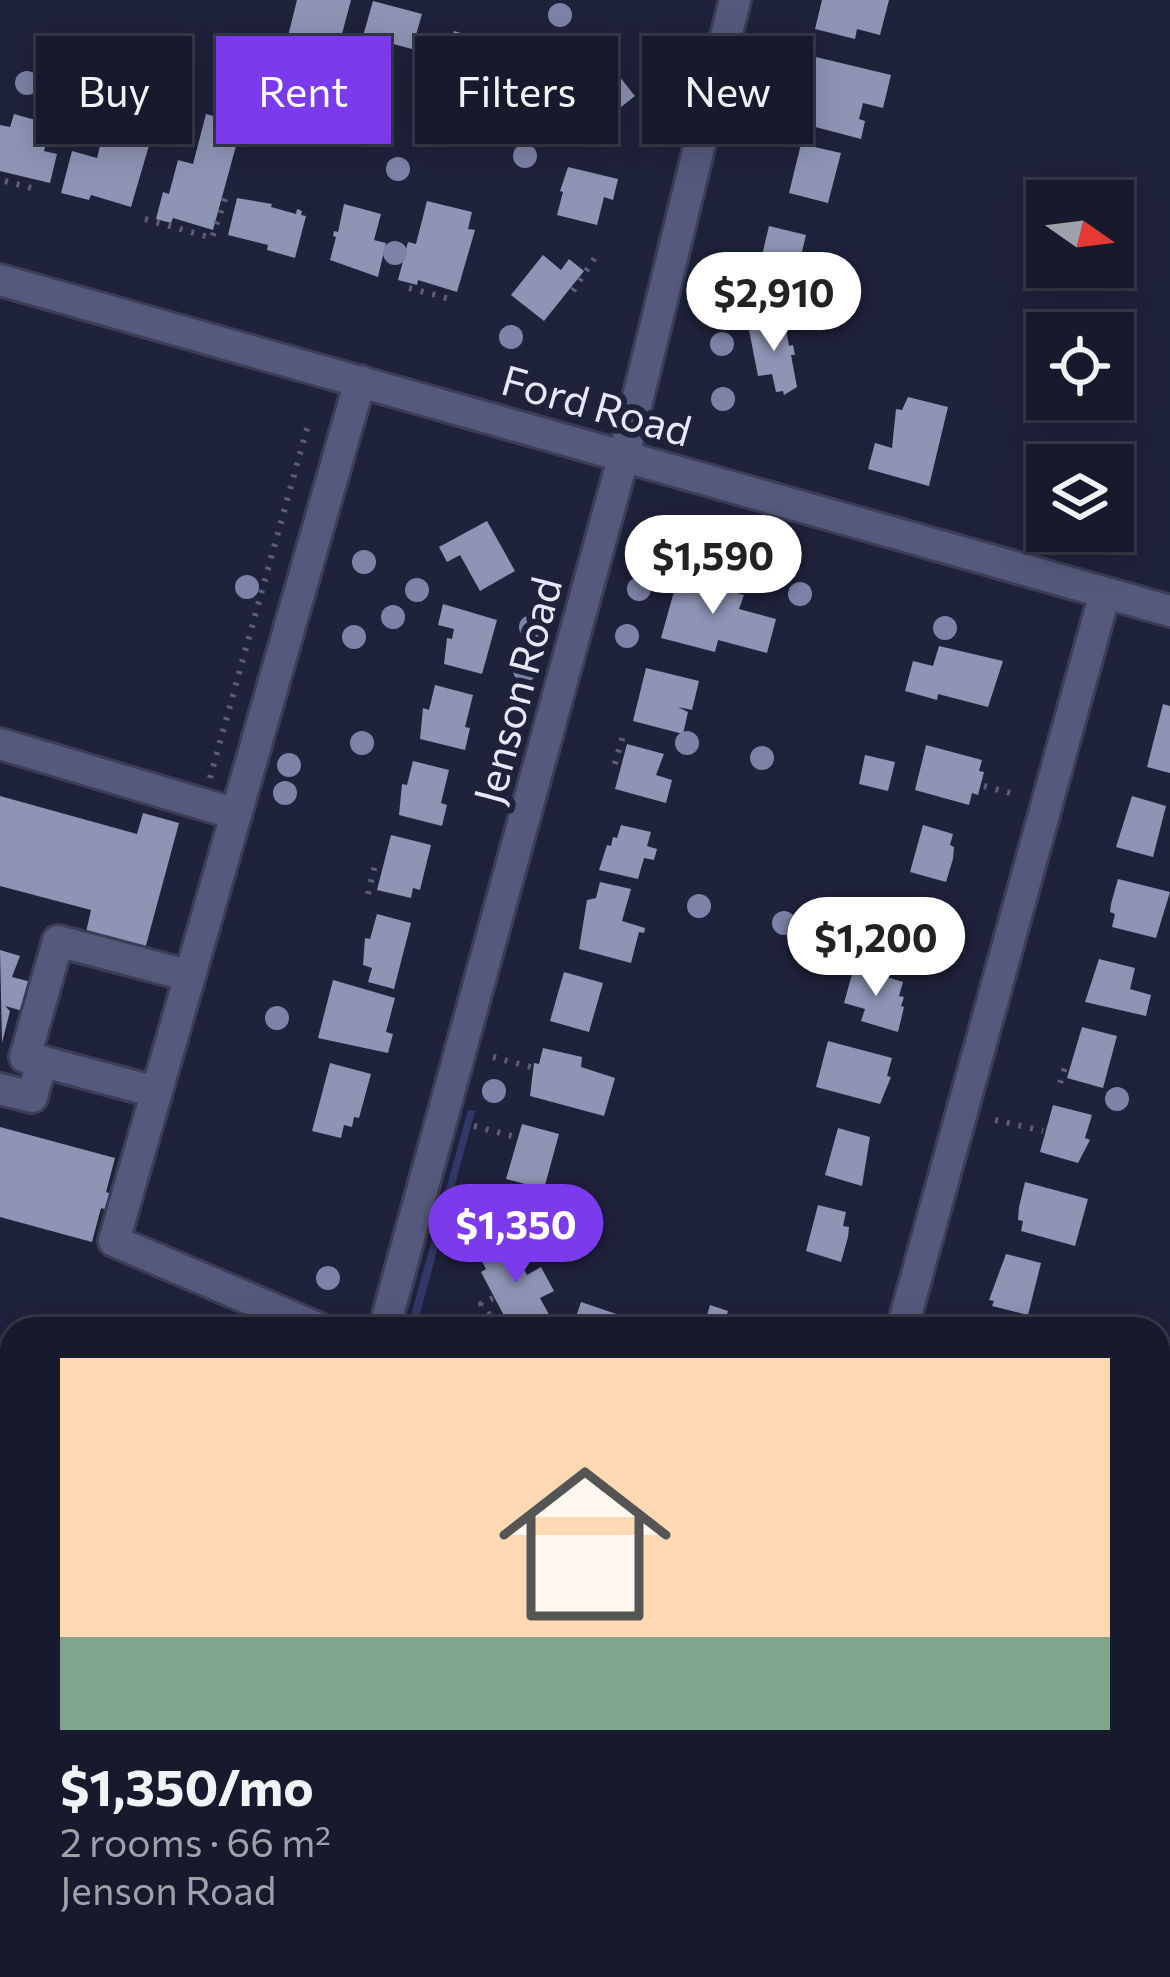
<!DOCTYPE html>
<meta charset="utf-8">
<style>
:root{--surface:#171a2c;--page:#242738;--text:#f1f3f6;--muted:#9ea1a9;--line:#363848;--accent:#7c3aed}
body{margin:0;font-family:Commissioner,sans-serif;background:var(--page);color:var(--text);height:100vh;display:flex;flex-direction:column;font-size:45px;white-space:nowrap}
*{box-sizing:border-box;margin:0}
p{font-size:39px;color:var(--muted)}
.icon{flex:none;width:66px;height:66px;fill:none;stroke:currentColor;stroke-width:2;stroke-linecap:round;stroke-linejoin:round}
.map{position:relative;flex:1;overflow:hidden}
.details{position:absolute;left:0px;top:1317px;width:1170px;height:660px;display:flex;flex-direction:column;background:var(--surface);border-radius:36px 36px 0 0;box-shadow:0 6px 30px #0003,0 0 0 3px var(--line)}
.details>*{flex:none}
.hud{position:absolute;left:36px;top:36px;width:1098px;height:108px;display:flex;gap:24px}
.needle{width:78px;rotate:104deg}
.controls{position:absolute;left:1026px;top:180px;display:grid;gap:24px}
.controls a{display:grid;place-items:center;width:108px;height:108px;border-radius:0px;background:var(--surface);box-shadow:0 6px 30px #0003,0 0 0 3px var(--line);font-size:60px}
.price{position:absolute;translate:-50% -102px;padding:0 27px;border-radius:42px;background:#fff;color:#222;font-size:39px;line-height:78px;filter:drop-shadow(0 3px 6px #0008)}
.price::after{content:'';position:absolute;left:50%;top:72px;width:36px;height:27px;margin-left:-18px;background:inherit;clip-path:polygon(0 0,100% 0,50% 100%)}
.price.selected{background:var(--accent);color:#fff}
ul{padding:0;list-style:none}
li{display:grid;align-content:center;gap:24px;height:636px;padding:0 60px}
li+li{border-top:3px solid var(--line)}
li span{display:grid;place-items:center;height:372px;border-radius:0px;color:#555}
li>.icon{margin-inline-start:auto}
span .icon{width:216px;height:216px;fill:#fffc;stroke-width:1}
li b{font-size:51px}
.tag{padding:0 42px;border-radius:0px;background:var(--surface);box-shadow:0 6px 30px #0003,0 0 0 3px var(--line);font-size:42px;line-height:108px}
.tag.selected{background:var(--accent);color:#fff}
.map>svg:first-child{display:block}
.green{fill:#343869}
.building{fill:#8e94b4}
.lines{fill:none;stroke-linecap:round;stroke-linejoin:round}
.minor-casing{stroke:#3b3e56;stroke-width:36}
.path{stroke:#5b5e75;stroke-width:6;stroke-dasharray:3 9;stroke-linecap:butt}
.minor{stroke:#555a7c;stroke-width:30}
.tree{fill:#7d82a6}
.labels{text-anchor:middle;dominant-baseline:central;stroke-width:12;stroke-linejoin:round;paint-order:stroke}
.street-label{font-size:42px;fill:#e6e9fa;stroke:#1f223b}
</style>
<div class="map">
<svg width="1170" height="1977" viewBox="0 0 1170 1977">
<rect width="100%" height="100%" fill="#1f223b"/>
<polygon class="green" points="468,1110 475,1111 416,1328 408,1326"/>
<g class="building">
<polygon points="297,0 351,0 338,49 288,36"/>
<polygon points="822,0 889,0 880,35 857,29 855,39 815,29"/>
<polygon points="373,1 422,14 412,49 363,36"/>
<polygon points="454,31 482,39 484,33 505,39 483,102 435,90"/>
<polygon points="595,46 635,96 611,115 619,125 602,138 588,134 573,111 577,108 559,85 566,79 562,73 565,67"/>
<polygon points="816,57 891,75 883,108 863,103 859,119 865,121 861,139 800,123 805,100 799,98 802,87 808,88"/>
<polygon points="539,61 561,67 546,122 512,112 521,81 532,84"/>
<polygon points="14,114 50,124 44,151 57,154 50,183 0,171 0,125 10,127"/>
<polygon points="206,114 242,124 213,230 173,218 171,223 156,219 163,192 169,194 178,160 193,164"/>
<polygon points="104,130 150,142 131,207 91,195 89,200 61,193 72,151 97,158"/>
<polygon points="801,144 841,153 828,203 789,193"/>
<polygon points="568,167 618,179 613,200 604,197 597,225 557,215 563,192 560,191"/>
<polygon points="237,198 272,204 271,207 296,214 297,209 302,211 301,215 306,216 295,258 267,250 268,245 228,235"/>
<polygon points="427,201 472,212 468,229 475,230 457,292 418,280 417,285 398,280 408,242 416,244"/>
<polygon points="344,204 381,214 374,240 386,243 378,277 330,260 336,237 333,236 334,231 338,232"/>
<polygon points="769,226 806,235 795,281 758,272"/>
<polygon points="543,255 561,270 569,259 584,271 544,321 511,295"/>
<polygon points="784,318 789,346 793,345 795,355 791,355 797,387 784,395 783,391 776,392 772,374 758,376 748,325"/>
<polygon points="908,397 948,407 929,486 868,469 875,443 892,448 896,409 902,410"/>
<polygon points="487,521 515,571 480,591 460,555 447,562 439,547"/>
<polygon points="680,570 717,580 715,587 744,595 739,609 776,619 767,653 718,640 715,652 661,638"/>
<polygon points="443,604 497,620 482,674 444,664 447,638 452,639 454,629 438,625"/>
<polygon points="939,646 1003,661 988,707 938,694 937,700 905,691 913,661 933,666"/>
<polygon points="646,668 699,681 692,710 678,707 688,712 683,734 633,721"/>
<polygon points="435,685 473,695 465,727 470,728 465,750 420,739 423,708 429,710"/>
<polygon points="1163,704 1170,706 1170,773 1147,767"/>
<polygon points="627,744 664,754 656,775 672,780 666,803 615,789"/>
<polygon points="926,745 982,760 979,771 984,772 978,795 972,793 969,805 915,790"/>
<polygon points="865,755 895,762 888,791 859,784"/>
<polygon points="413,761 449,770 441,803 447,805 442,826 399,815 402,784 407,785"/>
<polygon points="0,796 137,834 143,813 179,823 145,949 86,932 91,910 0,886"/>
<polygon points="1132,796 1166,806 1153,857 1116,847"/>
<polygon points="621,825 651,832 647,846 657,849 654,860 644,858 638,879 599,870 607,845 611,846 613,837 617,838"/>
<polygon points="923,825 953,834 950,845 954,847 953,859 946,882 910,872"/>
<polygon points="391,835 431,845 420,890 413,888 411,898 377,890"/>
<polygon points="1118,879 1170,892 1156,938 1112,927 1115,914 1110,912 1111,904"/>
<polygon points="600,882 631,889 622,921 645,928 644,933 639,932 631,963 579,949 587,900 596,898"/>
<polygon points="898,899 933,908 932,913 936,914 931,932 926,930 918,960 884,950 892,920 888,918 890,912 894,913"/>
<polygon points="377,914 411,923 394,989 368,982 372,968 363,965 365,938 370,939"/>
<polygon points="0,950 20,956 12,977 31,982 23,1011 5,1006 10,1011 2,1043"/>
<polygon points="1099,959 1135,968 1130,989 1151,995 1146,1016 1085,1002"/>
<polygon points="854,967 903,982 899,996 904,997 901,1006 904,1007 898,1032 861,1021 865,1009 844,1003"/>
<polygon points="564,972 603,983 589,1032 550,1021"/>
<polygon points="333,980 395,998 386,1032 393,1034 388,1053 318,1038"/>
<polygon points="1082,1027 1117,1036 1103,1088 1067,1078"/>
<polygon points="828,1041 892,1058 887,1076 891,1077 880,1104 816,1087"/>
<polygon points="543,1048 582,1057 581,1067 615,1078 604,1116 530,1096 534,1063 539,1064"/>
<polygon points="330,1063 371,1074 359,1118 354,1117 352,1127 344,1125 341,1138 312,1131"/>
<polygon points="1053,1105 1092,1115 1085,1138 1090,1140 1078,1163 1040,1152"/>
<polygon points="522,1124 559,1134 544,1189 506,1179"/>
<polygon points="0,1127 115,1158 106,1192 112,1194 108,1210 101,1208 92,1242 0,1217"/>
<polygon points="838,1128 870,1137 862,1186 825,1175"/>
<polygon points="1025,1182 1088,1199 1075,1246 1021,1231 1023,1221 1018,1220 1019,1207"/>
<polygon points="818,1205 846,1212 843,1226 849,1227 848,1237 841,1262 806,1251"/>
<polygon points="514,1235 523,1252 517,1255 527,1275 541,1267 554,1291 540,1298 552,1320 536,1329 511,1329 481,1272 486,1269 478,1254"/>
<polygon points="1006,1254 1041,1263 1028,1315 992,1306 994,1301 989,1300"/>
<polygon points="581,1302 628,1318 624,1329 572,1329"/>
<polygon points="710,1305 728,1311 723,1329 703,1329"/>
<polygon points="669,1314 691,1319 700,1324 699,1329 663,1329"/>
<polygon points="0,1590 12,1591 12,1629 7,1630 0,1628"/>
<polygon points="9,1807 12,1853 0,1859 0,1811"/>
<polygon points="14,1965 21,1965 55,1972 54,1977 11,1977"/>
<polygon points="622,1965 668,1965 652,1977 631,1977"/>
<polygon points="875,1965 916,1965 929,1977 882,1977 872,1968"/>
<polygon points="1032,1965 1094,1965 1097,1969 1088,1977 1046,1977"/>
</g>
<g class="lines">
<g class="minor-casing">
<g id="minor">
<polyline points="0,280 1170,611"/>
<polyline points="0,744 236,814"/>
<polyline points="0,1089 32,1097 42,1061"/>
<polyline points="156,1092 25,1057 58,941 190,976"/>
<polyline points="320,1329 114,1241 360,381"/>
<polyline points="384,1329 624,455 735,0"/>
<polyline points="902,1329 1105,593"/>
<polyline points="1158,1655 1170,1660"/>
<polyline points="0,1721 12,1715"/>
<polyline points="474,1977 486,1965"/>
</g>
</g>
<g class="path">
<polyline points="5,181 39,190"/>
<polyline points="145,219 212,238 226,196"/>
<polyline points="746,280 752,256 757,258"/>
<polyline points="409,288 454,300"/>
<polyline points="573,291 596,256"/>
<polyline points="712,576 716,561 762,573"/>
<polyline points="615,764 623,735"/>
<polyline points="210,778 309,421"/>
<polyline points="984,786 1018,795"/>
<polyline points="368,894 375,865 379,866"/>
<polyline points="493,1057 531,1067"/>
<polyline points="1060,1083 1066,1064 1069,1065"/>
<polyline points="995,1120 1043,1131"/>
<polyline points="474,1126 516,1137"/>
<polyline points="493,1298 481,1304 501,1329"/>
</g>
<use href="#minor" class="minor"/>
</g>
<g class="tree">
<circle cx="560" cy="15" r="12"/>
<circle cx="27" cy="83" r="12"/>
<circle cx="444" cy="116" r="12"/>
<circle cx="525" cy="156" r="12"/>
<circle cx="398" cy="169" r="12"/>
<circle cx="395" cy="253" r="12"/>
<circle cx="511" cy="337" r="12"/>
<circle cx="722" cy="344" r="12"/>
<circle cx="723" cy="399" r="12"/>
<circle cx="650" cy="550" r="12"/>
<circle cx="364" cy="562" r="12"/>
<circle cx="247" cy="587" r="12"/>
<circle cx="639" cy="589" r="12"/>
<circle cx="417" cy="590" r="12"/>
<circle cx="800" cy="594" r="12"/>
<circle cx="393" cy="617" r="12"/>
<circle cx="531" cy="627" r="12"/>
<circle cx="945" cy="628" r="12"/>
<circle cx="627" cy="636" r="12"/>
<circle cx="354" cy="637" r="12"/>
<circle cx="525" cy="670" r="12"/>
<circle cx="362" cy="743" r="12"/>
<circle cx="687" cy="743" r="12"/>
<circle cx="762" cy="758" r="12"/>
<circle cx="289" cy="765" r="12"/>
<circle cx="285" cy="793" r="12"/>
<circle cx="699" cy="906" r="12"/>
<circle cx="784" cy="923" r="12"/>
<circle cx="277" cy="1018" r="12"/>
<circle cx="494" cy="1091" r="12"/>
<circle cx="1117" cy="1099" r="12"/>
<circle cx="328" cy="1278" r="12"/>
</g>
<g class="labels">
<g class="street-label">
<text transform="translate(597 404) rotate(16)">Ford Road</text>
<text transform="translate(516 690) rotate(-75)">Jenson Road</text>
</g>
</g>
</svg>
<div class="controls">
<a><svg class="needle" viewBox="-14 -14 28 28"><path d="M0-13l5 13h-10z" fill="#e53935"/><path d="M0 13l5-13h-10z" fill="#9ea1a9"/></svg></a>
<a><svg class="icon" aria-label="locate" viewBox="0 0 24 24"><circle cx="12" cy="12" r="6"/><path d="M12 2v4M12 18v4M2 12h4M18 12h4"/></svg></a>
<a><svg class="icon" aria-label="layers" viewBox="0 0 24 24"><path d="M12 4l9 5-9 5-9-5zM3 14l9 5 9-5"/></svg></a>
</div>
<b class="price" style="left:774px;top:354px">$2,910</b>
<b class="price" style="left:713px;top:617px">$1,590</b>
<b class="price" style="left:876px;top:999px">$1,200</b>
<b class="price selected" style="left:516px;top:1286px">$1,350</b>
<div class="hud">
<a class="tag">Buy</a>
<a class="tag selected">Rent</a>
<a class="tag">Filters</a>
<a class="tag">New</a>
</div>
<section class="details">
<ul>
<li><span style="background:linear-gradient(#ffd9b3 75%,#7fa58c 0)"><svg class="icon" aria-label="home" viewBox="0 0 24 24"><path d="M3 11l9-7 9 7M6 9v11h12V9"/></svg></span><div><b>$1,350/mo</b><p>2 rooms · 66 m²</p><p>Jenson Road</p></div></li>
</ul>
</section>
</div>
